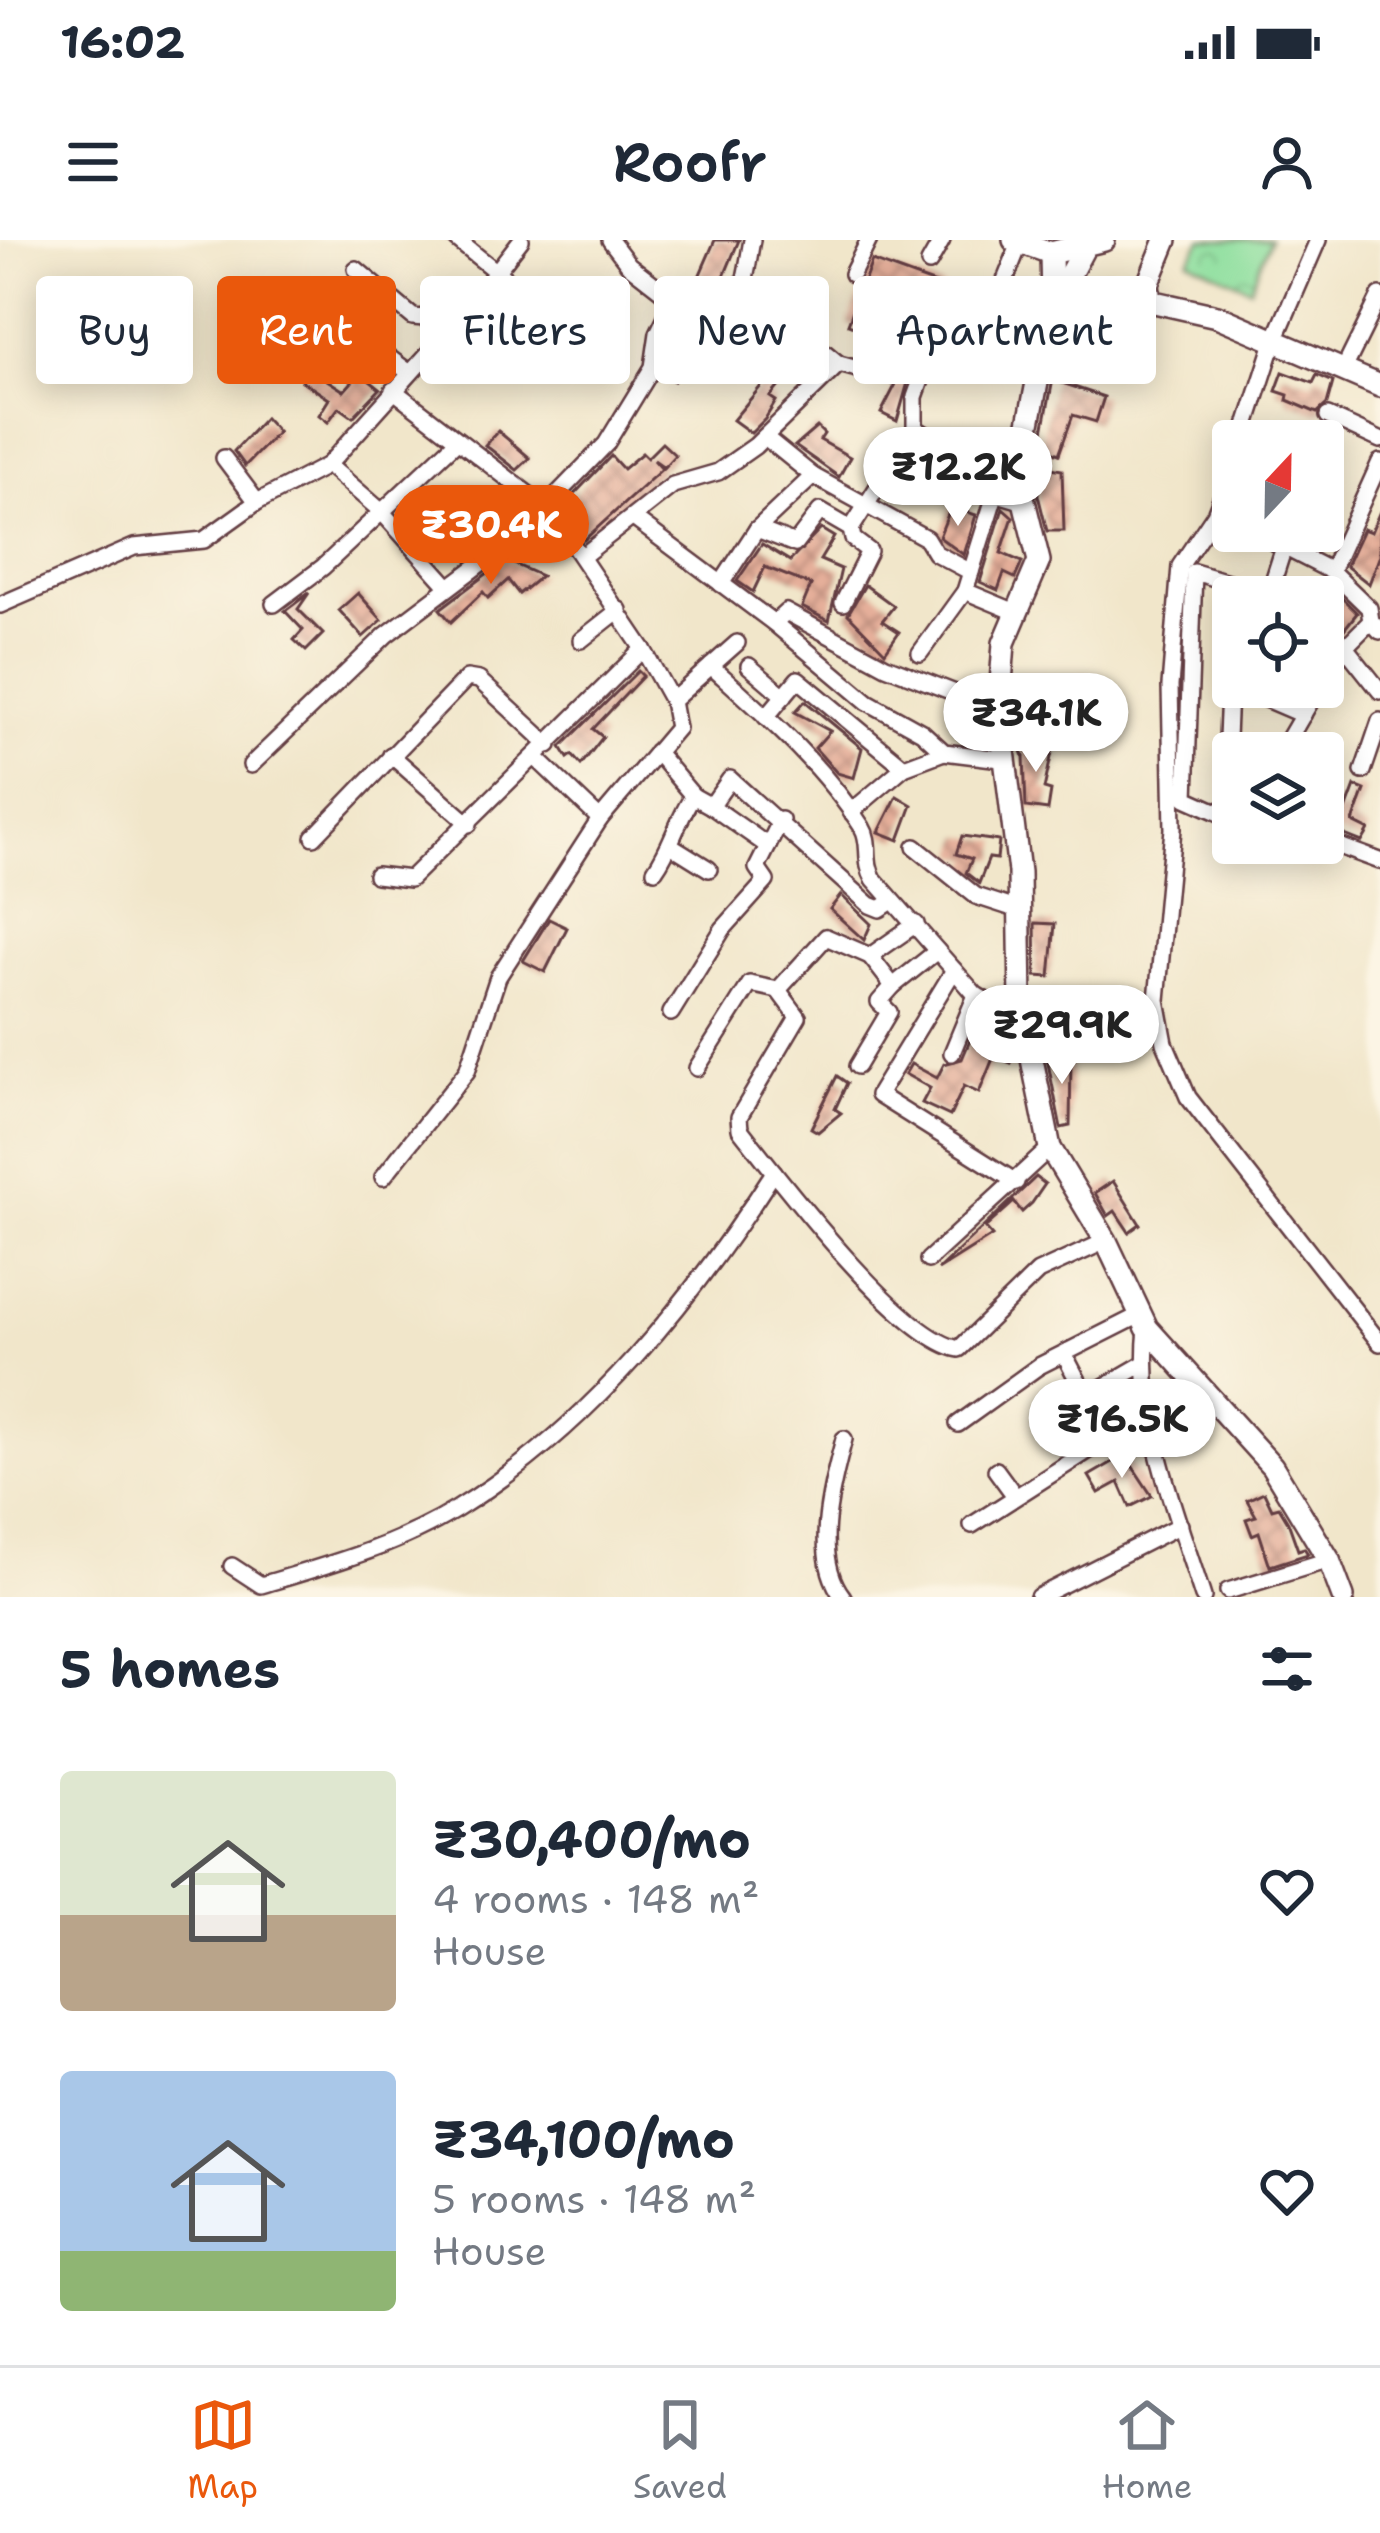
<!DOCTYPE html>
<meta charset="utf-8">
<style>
:root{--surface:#fff;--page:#f6f6f7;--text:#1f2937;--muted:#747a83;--line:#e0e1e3;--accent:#ea580c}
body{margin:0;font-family:"Shantell Sans",sans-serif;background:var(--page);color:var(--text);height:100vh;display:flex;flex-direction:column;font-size:45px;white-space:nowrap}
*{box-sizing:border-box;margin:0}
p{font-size:39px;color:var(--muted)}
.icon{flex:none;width:66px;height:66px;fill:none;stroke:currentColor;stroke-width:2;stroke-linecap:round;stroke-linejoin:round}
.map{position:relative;height:1357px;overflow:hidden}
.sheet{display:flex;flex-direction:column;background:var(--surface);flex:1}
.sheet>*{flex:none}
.guide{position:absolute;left:36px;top:36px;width:1308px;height:108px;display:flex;gap:24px}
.needle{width:78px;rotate:22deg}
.tools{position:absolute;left:1212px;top:180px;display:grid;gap:24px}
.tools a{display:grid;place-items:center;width:132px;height:132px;border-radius:12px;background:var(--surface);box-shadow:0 6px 30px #0003;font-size:60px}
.price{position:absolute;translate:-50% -102px;padding:0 27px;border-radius:42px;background:#fff;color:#222;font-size:39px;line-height:78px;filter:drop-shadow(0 3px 6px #0008)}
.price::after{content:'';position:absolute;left:50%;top:72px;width:36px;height:27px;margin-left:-18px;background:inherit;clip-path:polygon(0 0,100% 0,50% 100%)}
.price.current{background:var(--accent);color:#fff}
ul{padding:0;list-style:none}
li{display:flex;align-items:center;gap:36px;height:300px;padding:0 60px}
li span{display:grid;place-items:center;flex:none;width:336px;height:240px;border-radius:12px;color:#555}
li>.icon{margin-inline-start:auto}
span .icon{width:144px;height:144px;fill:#fffc;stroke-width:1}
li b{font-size:51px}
h2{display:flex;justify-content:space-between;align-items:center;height:144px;padding:0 60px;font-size:51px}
.tag{padding:0 42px;border-radius:12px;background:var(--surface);box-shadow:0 6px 30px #0003;font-size:42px;line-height:108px}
.tag.current{background:var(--accent);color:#fff}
.status{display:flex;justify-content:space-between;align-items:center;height:84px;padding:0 60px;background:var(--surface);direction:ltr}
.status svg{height:33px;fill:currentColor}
header{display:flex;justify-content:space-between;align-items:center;height:156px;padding:0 60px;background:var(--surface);font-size:54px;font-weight:600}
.tab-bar{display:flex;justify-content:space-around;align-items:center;height:168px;border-top:3px solid var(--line);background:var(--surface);font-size:33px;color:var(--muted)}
.tab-bar a{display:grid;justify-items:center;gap:6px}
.tab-bar .current{color:var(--accent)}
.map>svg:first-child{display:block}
.park{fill:url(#park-crowns);stroke:#6c7f65;stroke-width:3}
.building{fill:url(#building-cross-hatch)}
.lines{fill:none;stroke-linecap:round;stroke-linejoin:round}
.minor-casing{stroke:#633d43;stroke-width:20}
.tertiary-casing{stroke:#633d43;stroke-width:26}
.minor{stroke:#fff;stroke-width:15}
.tertiary{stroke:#fff;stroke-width:21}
</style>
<div class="status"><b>16:02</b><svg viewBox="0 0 49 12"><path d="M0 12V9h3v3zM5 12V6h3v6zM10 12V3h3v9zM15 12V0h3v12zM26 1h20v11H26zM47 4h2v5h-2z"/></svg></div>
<header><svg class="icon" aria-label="menu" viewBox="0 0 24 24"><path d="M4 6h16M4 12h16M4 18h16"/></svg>Roofr<svg class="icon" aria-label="person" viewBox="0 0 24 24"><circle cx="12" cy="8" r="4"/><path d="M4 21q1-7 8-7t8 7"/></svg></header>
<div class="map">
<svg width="1380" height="1357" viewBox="0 0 1380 1357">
<defs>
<pattern id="park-crowns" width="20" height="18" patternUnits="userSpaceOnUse" patternTransform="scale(3)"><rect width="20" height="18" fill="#8edf9f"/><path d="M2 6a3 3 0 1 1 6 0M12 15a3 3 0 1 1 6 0" fill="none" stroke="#7cbf89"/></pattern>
<pattern id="building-cross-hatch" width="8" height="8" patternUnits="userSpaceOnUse" patternTransform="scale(3)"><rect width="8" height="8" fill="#e5af9a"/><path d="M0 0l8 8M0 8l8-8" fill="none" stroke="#bc8e7e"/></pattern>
</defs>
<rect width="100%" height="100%" fill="#fcf5e5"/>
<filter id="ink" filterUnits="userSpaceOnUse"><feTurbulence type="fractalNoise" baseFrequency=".00833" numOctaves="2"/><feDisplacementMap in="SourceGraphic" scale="24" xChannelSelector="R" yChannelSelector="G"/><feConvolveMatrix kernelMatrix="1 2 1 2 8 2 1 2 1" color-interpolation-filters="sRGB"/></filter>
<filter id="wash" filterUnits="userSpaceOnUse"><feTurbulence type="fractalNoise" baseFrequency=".004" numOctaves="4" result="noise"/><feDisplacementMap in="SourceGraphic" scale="48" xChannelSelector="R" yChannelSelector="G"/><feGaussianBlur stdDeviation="2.7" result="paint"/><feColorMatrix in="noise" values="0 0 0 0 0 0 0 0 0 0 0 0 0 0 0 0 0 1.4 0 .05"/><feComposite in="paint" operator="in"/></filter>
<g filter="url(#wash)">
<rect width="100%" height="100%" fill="#f1e6ca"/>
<polygon class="park" points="1201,0 1270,0 1250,48 1189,20"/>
<g id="blocks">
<g class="building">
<polygon points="715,0 739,0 713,63 703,57 711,45 698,39"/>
<polygon points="872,21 944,47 939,62 915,53 904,79 874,72 866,91 848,84"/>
<polygon points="484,71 514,95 491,122 463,102"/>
<polygon points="908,78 933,87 920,117 898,108"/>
<polygon points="679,79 692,89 686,100 698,106 674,141 662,135"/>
<polygon points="802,109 817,122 813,129 804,123 786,138 770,157 776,161 765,179 751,193 733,180 776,128 791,116 795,120"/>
<polygon points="882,128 909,139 897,181 881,173 895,146 876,137"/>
<polygon points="310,129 344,151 360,133 380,149 353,177 339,167 328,182 319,175 329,159 302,141"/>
<polygon points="1283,132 1313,143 1317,135 1333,142 1327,164 1317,173 1287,160 1288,155 1276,151"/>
<polygon points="1054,134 1063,136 1062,143 1104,157 1096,182 1073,175 1059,214 1040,207"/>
<polygon points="265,178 278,192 245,226 234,211"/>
<polygon points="817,187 824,194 820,200 850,217 839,237 795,206"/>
<polygon points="498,191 530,218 517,230 485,205"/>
<polygon points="1005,191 1012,193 1000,229 1009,232 1004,243 985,238 995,214 979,207 984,196 1000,203"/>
<polygon points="662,203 675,215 664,227 654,220 662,229 584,300 562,267 611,216 623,229 642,213 647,218"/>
<polygon points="919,205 933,214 897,255 890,250"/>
<polygon points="1039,226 1062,230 1064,291 1047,291 1038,255"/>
<polygon points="512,257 530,271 499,295 478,278 488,264 502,273"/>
<polygon points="951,267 976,275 964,315 939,297"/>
<polygon points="1003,268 1013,277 1001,313 1022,322 1015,338 1004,333 998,350 980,342"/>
<polygon points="1380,271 1380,315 1369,344 1346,326 1363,289 1371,292"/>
<polygon points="821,289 834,297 820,320 841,329 829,381 802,367 811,345 765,327 753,352 737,341 762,304 790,321"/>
<polygon points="505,320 541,336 519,354 508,340 488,358 483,352 451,382 440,369"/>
<polygon points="865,345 894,366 882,381 899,392 885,412 848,374"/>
<polygon points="309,353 298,369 323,394 306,411 294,400 303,390 285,371"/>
<polygon points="358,353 382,380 363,397 339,370"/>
<polygon points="1342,358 1357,373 1334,402 1327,398 1331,390 1323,387 1323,373 1332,377"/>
<polygon points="638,431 643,436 593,489 603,497 581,525 572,515 568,518 561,507"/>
<polygon points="805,461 862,508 854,538 837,533 815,508 830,491 795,472"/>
<polygon points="1018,501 1053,508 1044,549 1051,551 1048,570 1026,567 1024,516"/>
<polygon points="1355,546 1365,550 1353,582 1369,590 1362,602 1324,587 1334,568 1345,573"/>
<polygon points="897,556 912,565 899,600 879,592"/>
<polygon points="962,596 999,601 997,619 989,618 979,643 966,633 972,619 956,614"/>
<polygon points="841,655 871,684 864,700 830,669"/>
<polygon points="549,679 567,688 545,732 523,721"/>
<polygon points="1035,683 1055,684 1050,737 1036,736"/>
<polygon points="1001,775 1008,778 1016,813 1011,823 994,816 979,853 964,846 950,876 922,863 930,848 905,834 911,824 937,838 944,824 962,819 979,779 997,785"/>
<polygon points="1071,817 1070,886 1061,888 1047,818"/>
<polygon points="837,836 847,843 835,869 841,873 818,892 811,888"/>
<polygon points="1036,937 1045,944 1032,963 1022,972 1014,962 985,988 992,996 938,1030"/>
<polygon points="1113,941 1140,984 1129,992 1115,971 1108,976 1095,953"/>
<polygon points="1125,1215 1152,1256 1130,1267 1119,1242 1099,1253 1089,1236"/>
<polygon points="1264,1252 1272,1269 1279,1267 1288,1282 1298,1310 1304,1308 1308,1314 1270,1326 1259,1292 1252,1295 1246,1279 1256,1276 1247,1260"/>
</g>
</g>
</g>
<g filter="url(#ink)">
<use href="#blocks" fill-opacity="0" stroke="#633d43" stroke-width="3"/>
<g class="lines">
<g class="minor-casing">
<g id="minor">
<polyline points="457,0 575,95"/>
<path d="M610,0L629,25L710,88C744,78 746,30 752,0"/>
<polyline points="1020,3 987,85 959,120 924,132 915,157 915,188 972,225 974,247 1025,262"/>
<polyline points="929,23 942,0"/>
<polyline points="356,29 413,77 424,78 441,61 462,76"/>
<polyline points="852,34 869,0"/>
<polyline points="744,46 839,124"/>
<polyline points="345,85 410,133"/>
<polyline points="1344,129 1380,56"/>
<polyline points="1328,176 1380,200"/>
<polyline points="1242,201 1274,102 1318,0"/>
<polyline points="224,218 257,262"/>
<polyline points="1380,222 1331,331 1369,368 1371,381 1380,391"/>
<polyline points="328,225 382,272 448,346"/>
<polyline points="1233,227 1215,274 1180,326 1170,446 1173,589 1157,760 1165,803 1188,857 1380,1103"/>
<polyline points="813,236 926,298 935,313 971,332"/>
<polyline points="545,267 606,204 653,127 658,93 674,60"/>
<polyline points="636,280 774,383 786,372 886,426 999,470"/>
<polyline points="757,289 795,304 820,271 851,289 915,188"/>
<polyline points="1251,291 1284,307"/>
<polyline points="584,315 673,245 718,232 755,206 839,124 865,131 878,113 924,132"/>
<polyline points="721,344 757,289 813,236 765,197"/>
<polyline points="965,351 1018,373"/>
<polyline points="843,363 869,311 853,299 851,289"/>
<polyline points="274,364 323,327 458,200"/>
<polyline points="0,365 134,307 204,300 257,262 328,225 462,76 521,0"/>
<polyline points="1371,381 1345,407 1380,451"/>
<polyline points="774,383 868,462 922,492 944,512 1001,519"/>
<polyline points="581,400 619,370"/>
<polyline points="920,413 965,351 995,255"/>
<polyline points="711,426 737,403"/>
<polyline points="749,426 784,456"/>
<polyline points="1323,440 1345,407"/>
<path d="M672,461L711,426C765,475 822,524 862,587C872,603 863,620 874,639L976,755L988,762L1021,765"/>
<polyline points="766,477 798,439 904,527"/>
<polyline points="1284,507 1319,447"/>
<polyline points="656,512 693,556"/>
<polyline points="391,515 469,584"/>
<polyline points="535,517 600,579"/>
<polyline points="1226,521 1229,451 1242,449 1303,475"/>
<polyline points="251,525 386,395 550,271"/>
<polyline points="1363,531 1380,481"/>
<polyline points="711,566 768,606"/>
<polyline points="851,572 904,527 944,512"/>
<polyline points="1233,579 1186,558 1194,332 1269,354 1284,307 1331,331"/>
<polyline points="314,597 467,438 479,440 549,505"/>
<polyline points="1323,600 1380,621"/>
<polyline points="672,606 709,629"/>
<polyline points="915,607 976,656 1019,670"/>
<path d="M655,630C672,606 677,580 693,556L711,566L730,539L870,665L880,669L892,661"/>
<polyline points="376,635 410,639 643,409"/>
<polyline points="870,716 893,746 937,711"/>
<polyline points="954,730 878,855 1016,942"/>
<path d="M778,750L798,777L739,877L740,889C781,941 900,1098 959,1109L1038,1032L1106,1001"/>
<polyline points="671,773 723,689 766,641 757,628 781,580"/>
<polyline points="952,813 976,755"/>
<polyline points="857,826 889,772 879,762 893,746"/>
<polyline points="697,828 750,744 778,750 826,697 870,716 916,684"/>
<polyline points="383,937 467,831 498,737 600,579 677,488 672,461 643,409 550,271 393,150"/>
<polyline points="928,1020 1050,908"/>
<path d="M1147,1088C1137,1181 1175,1269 1203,1357"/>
<polyline points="1064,1114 1108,1198"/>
<polyline points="1086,1157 1143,1124"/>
<polyline points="958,1184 1039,1126 1140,1075"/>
<polyline points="996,1230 1015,1256"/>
<polyline points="972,1285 1149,1172"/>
<path d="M232,1326L261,1345C328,1325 397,1306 457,1269C590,1187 691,1061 774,932"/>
<polyline points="1228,1351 1329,1320"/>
<path d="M843,1357C811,1316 832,1245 844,1199"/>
<polyline points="1038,1357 1180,1285"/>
</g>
</g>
<g class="tertiary-casing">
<g id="tertiary">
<polyline points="1014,0 1051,13 1104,0"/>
<polyline points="1166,0 1148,44 1150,61 1217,76 1380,146"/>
<polyline points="1051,13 1052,66 1024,209 1023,257 1039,321 1004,403 999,470 1019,632 1021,765 1050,908 1106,1001 1147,1088 1272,1226 1329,1320 1343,1357"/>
<polyline points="1053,66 1085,6"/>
</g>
</g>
<use href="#minor" class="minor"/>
<use href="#tertiary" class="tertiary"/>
</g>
</g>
</svg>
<div class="tools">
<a><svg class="needle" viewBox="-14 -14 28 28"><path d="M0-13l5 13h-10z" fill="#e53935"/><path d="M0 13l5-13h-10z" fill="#747a83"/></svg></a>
<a><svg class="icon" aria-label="locate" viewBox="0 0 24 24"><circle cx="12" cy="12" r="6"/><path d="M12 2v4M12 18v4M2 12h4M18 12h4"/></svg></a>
<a><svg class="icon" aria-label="layers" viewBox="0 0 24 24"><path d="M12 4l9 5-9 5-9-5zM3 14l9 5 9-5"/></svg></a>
</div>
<b class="price" style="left:958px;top:289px">₹12.2K</b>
<b class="price current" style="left:491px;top:347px">₹30.4K</b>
<b class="price" style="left:1036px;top:535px">₹34.1K</b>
<b class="price" style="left:1062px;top:847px">₹29.9K</b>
<b class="price" style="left:1122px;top:1241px">₹16.5K</b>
<div class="guide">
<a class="tag">Buy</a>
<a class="tag current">Rent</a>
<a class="tag">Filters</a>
<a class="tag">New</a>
<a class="tag">Apartment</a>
</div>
</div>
<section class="sheet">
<h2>5 homes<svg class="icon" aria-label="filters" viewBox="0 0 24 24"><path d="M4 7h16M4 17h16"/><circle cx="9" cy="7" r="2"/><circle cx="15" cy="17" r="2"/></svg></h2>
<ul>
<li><span style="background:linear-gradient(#dfe7d0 60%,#b9a48a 0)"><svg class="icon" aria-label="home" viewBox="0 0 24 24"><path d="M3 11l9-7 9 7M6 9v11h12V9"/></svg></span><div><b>₹30,400/mo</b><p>4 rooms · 148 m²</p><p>House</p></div><svg class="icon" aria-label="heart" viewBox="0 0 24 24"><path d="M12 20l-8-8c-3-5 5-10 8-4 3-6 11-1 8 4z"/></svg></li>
<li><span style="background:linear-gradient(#a9c7e8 75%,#8fb573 0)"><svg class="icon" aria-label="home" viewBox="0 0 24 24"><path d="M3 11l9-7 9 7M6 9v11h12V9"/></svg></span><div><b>₹34,100/mo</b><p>5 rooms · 148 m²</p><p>House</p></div><svg class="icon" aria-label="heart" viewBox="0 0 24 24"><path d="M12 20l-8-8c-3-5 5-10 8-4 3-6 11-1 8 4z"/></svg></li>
</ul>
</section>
<nav class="tab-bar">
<a class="current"><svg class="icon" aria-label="map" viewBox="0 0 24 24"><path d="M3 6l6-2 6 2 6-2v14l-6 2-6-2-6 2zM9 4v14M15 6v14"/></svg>Map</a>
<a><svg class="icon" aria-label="saved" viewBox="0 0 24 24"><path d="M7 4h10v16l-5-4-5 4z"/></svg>Saved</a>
<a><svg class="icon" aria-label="home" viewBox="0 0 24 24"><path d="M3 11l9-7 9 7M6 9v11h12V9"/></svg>Home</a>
</nav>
